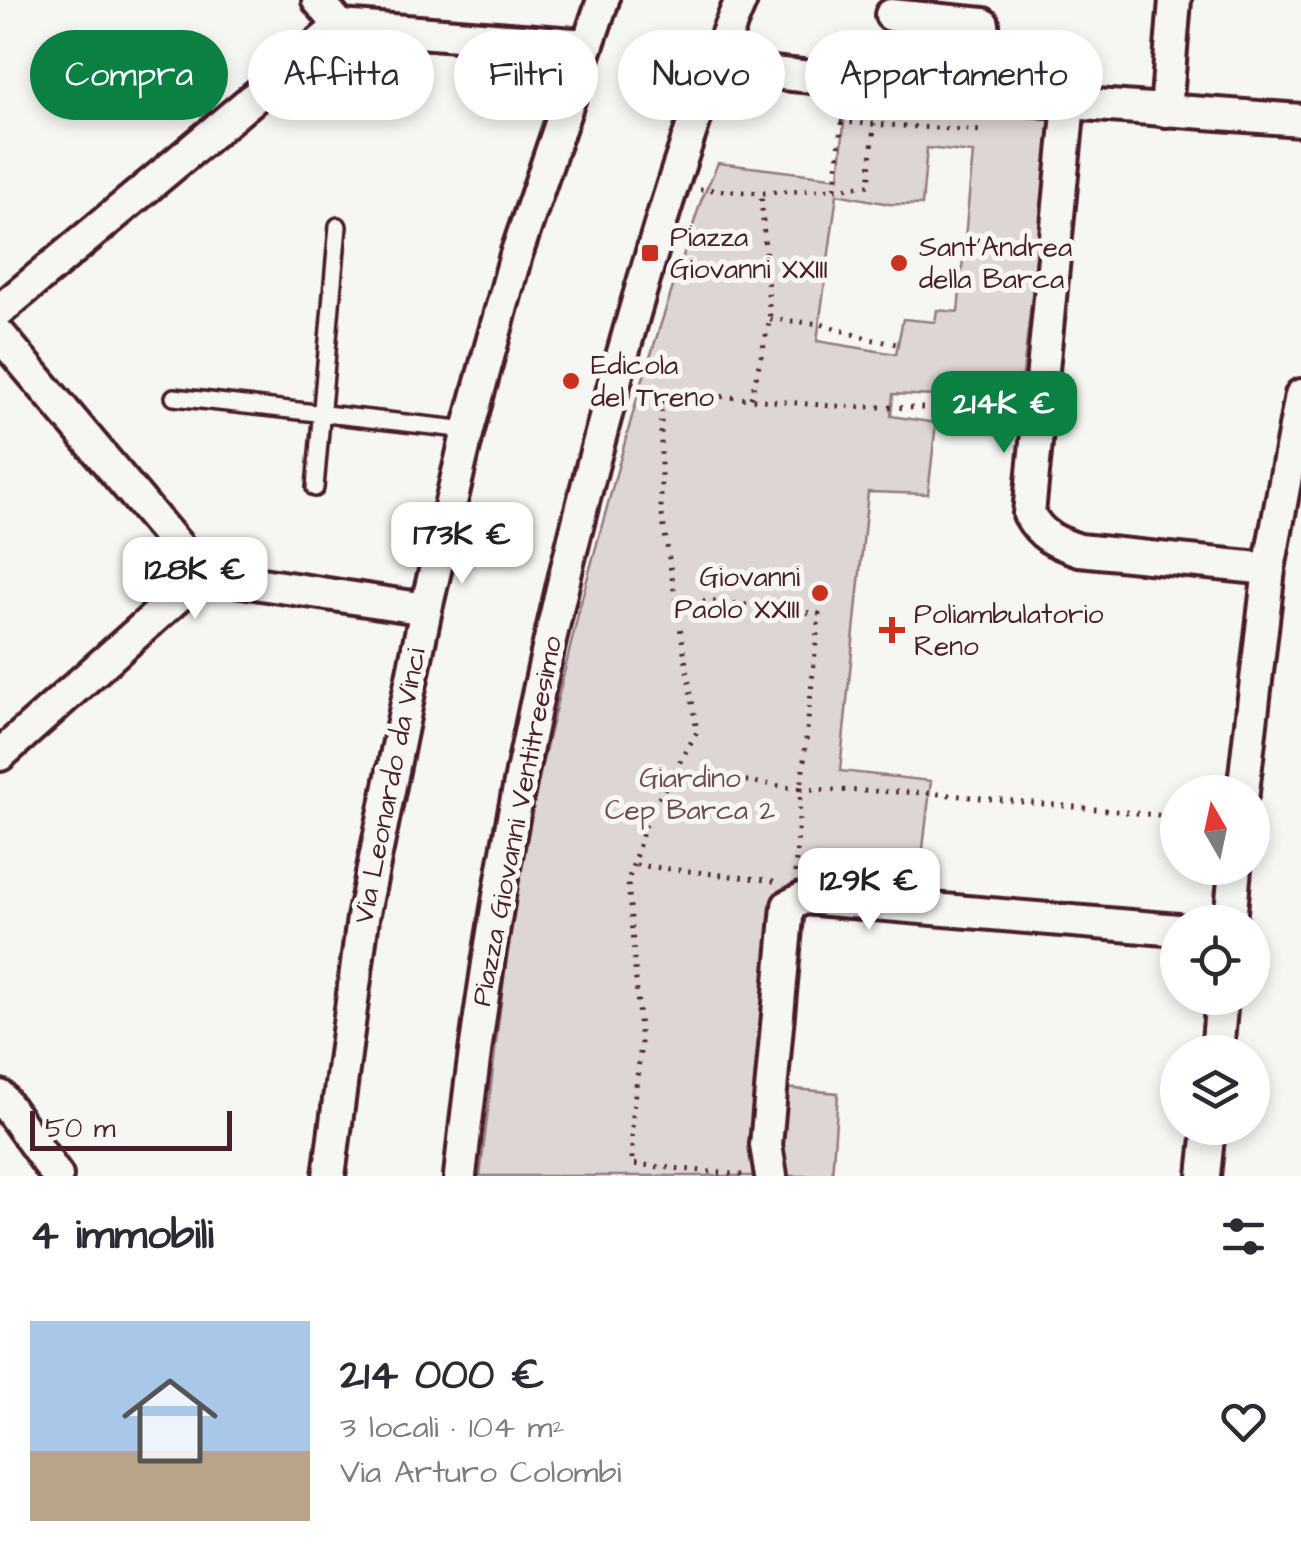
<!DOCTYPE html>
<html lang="it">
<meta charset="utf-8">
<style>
:root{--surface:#fff;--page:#f2f2f3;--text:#2b2b33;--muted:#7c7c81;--accent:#0b8043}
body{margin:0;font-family:"Architects Daughter",sans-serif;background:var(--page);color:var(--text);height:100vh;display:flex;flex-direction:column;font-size:38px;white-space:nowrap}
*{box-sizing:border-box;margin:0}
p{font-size:32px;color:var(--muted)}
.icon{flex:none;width:55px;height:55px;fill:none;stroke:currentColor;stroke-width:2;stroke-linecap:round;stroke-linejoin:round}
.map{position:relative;height:1176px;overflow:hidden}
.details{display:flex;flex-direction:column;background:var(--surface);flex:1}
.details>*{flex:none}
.hud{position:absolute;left:30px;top:30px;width:1242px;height:90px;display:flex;gap:20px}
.needle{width:65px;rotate:351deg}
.controls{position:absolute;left:1160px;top:775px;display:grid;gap:20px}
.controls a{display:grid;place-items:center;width:110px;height:110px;border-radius:50%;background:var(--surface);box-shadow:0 5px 15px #0003;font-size:50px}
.scale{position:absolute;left:30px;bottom:25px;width:202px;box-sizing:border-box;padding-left:10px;border:5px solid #4a1f2b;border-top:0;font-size:28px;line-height:35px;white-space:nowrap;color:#4a1f2b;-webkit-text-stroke:8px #f6f6f2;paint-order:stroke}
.price{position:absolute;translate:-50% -85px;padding:0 22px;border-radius:20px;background:#fff;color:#222;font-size:32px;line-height:65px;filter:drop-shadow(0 2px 5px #0008)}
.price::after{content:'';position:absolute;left:50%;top:60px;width:30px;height:22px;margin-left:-15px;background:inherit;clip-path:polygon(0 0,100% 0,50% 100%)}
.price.current{background:var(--accent);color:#fff}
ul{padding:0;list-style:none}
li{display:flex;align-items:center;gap:30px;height:250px;padding:0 30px}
li span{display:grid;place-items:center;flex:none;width:280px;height:200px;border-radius:0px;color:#555}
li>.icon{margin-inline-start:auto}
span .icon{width:120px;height:120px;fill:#fffc;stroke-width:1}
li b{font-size:42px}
h2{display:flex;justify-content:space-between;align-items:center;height:120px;padding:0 30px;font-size:42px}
.chip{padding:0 35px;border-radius:45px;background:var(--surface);box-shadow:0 5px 15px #0003;font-size:35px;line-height:90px}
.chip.current{background:var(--accent);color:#fff}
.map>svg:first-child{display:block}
.green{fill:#ddd6d5;stroke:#947a80;stroke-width:2.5;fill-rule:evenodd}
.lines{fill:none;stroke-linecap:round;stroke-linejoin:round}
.lane-casing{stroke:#4a1f2b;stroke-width:22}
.street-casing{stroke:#4a1f2b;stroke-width:38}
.path{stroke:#4a1f2b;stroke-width:5;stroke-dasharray:2.5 8;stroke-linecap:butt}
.lane{stroke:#f6f6f2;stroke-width:15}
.street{stroke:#f6f6f2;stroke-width:30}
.poi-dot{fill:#c8321e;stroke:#f6f6f2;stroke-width:4}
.labels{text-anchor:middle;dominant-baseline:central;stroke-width:10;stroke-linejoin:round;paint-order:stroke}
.poi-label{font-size:28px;fill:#4a1f2b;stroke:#f6f6f2;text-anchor:start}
.park-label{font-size:28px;fill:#6f4d56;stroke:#f6f6f2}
.street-label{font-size:28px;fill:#4a1f2b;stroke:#f6f6f2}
</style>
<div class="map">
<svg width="1301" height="1176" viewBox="0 0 1301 1176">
<rect width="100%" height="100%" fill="#f6f6f2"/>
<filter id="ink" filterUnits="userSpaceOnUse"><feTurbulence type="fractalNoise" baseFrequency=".01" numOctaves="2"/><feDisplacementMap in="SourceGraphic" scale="20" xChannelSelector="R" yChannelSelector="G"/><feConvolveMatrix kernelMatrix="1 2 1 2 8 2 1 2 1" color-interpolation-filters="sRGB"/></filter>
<g filter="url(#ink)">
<path class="green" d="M846,101L1052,119L1020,400L893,394L891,416L936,423L928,494L868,492L840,771L931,781L917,899L804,894L785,1088L838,1093L832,1176H480L517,869L582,598L639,391L701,201L718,163L839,178ZM927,148L973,153L958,312L937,310L935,322L903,319L896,354L817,341L837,194L889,204L922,205Z"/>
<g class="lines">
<g class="lane-casing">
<g id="lane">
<polyline points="174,397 468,430"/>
<polyline points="315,488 338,226"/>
</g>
</g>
<g class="street-casing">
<g id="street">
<polyline points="318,0 340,26 587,45"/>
<polyline points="891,15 983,24 987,95"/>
<polyline points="712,67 1069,103 1301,120"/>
<path d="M1069,103L1029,514C1041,536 1055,542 1079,550L1269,569"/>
<polyline points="1166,111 1175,0"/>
<polyline points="0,310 340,26"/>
<polyline points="0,335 202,575"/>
<polyline points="0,755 202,575 426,609"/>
<polyline points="1243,792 1269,569 1301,395"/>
<polyline points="1230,922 1235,868"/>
<polyline points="1217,1052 1222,998"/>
<polyline points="0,1096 57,1176"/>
<polyline points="329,1176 363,918 426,609 468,430 516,255 603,0"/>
<path d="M460,1176C488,912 541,652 611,396C648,262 686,128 741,0"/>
<polyline points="771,1176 766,1145 788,906 804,898 1178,930"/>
<polyline points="1204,1176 1209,1128"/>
</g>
</g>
<g class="path">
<polyline points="840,122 983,131"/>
<polyline points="700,189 761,193 835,189 843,105"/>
<polyline points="835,189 869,185 874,124"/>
<polyline points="770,319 821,324 869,339 902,345"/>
<polyline points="751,398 770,319 761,194"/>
<polyline points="673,770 801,789 819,614 715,601 676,603"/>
<polyline points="636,865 774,881"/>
<polyline points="795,873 801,789 930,793 1178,817"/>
<polyline points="742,1175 632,1164 632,1120 641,1044 628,881 647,819 697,732 661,509 661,403 665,397 693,394 832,406 1014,410"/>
</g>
<use href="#lane" class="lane"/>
<use href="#street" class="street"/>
</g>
</g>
<g class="poi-dot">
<rect x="640" y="243" width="20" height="20" rx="5"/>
<circle cx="899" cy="263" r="10"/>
<circle cx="571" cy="381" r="10"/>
<circle cx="820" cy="593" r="10"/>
<path d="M887 615h10v10h10v10h-10v10h-10v-10h-10v-10h10z"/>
</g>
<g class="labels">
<g class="poi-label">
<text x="670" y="237">Piazza<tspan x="670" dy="32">Giovanni XXIII</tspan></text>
<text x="919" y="247">Sant'Andrea<tspan x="919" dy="32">della Barca</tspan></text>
<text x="591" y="365">Edicola<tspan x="591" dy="32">del Treno</tspan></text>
<text x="800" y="577" text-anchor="end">Giovanni<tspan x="800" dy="32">Paolo XXIII</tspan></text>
<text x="914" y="614">Poliambulatorio<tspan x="914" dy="32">Reno</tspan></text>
</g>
<g class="park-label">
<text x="690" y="778">Giardino<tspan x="690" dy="32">Cep Barca 2</tspan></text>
</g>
<g class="street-label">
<text transform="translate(390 786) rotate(-79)">Via Leonardo da Vinci</text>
<text transform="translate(517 821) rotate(-79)">Piazza Giovanni Ventitreesimo</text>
</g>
</g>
</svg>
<div class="controls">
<a><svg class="needle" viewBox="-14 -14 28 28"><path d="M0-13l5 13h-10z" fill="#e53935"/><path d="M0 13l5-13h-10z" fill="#7c7c81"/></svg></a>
<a><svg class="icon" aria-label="locate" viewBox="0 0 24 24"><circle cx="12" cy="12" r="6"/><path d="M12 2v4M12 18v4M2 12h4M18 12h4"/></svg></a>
<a><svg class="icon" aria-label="layers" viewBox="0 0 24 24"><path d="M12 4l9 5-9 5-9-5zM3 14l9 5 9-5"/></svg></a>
</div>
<div class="scale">50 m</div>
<b class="price current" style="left:1004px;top:456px">214K €</b>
<b class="price" style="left:462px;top:587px">173K €</b>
<b class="price" style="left:195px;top:622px">128K €</b>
<b class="price" style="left:869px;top:933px">129K €</b>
<div class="hud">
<a class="chip current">Compra</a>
<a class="chip">Affitta</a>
<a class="chip">Filtri</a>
<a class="chip">Nuovo</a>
<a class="chip">Appartamento</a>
</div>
</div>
<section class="details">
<h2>4 immobili<svg class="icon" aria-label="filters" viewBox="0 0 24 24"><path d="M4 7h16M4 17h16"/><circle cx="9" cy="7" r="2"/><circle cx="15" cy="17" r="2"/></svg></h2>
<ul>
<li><span style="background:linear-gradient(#a9c7e8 65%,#b9a48a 0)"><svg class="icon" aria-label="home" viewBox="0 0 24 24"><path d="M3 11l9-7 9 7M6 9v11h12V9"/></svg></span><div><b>214 000 €</b><p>3 locali · 104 m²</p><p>Via Arturo Colombi</p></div><svg class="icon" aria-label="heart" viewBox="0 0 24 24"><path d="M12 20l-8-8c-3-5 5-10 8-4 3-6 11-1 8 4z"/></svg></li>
</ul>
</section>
